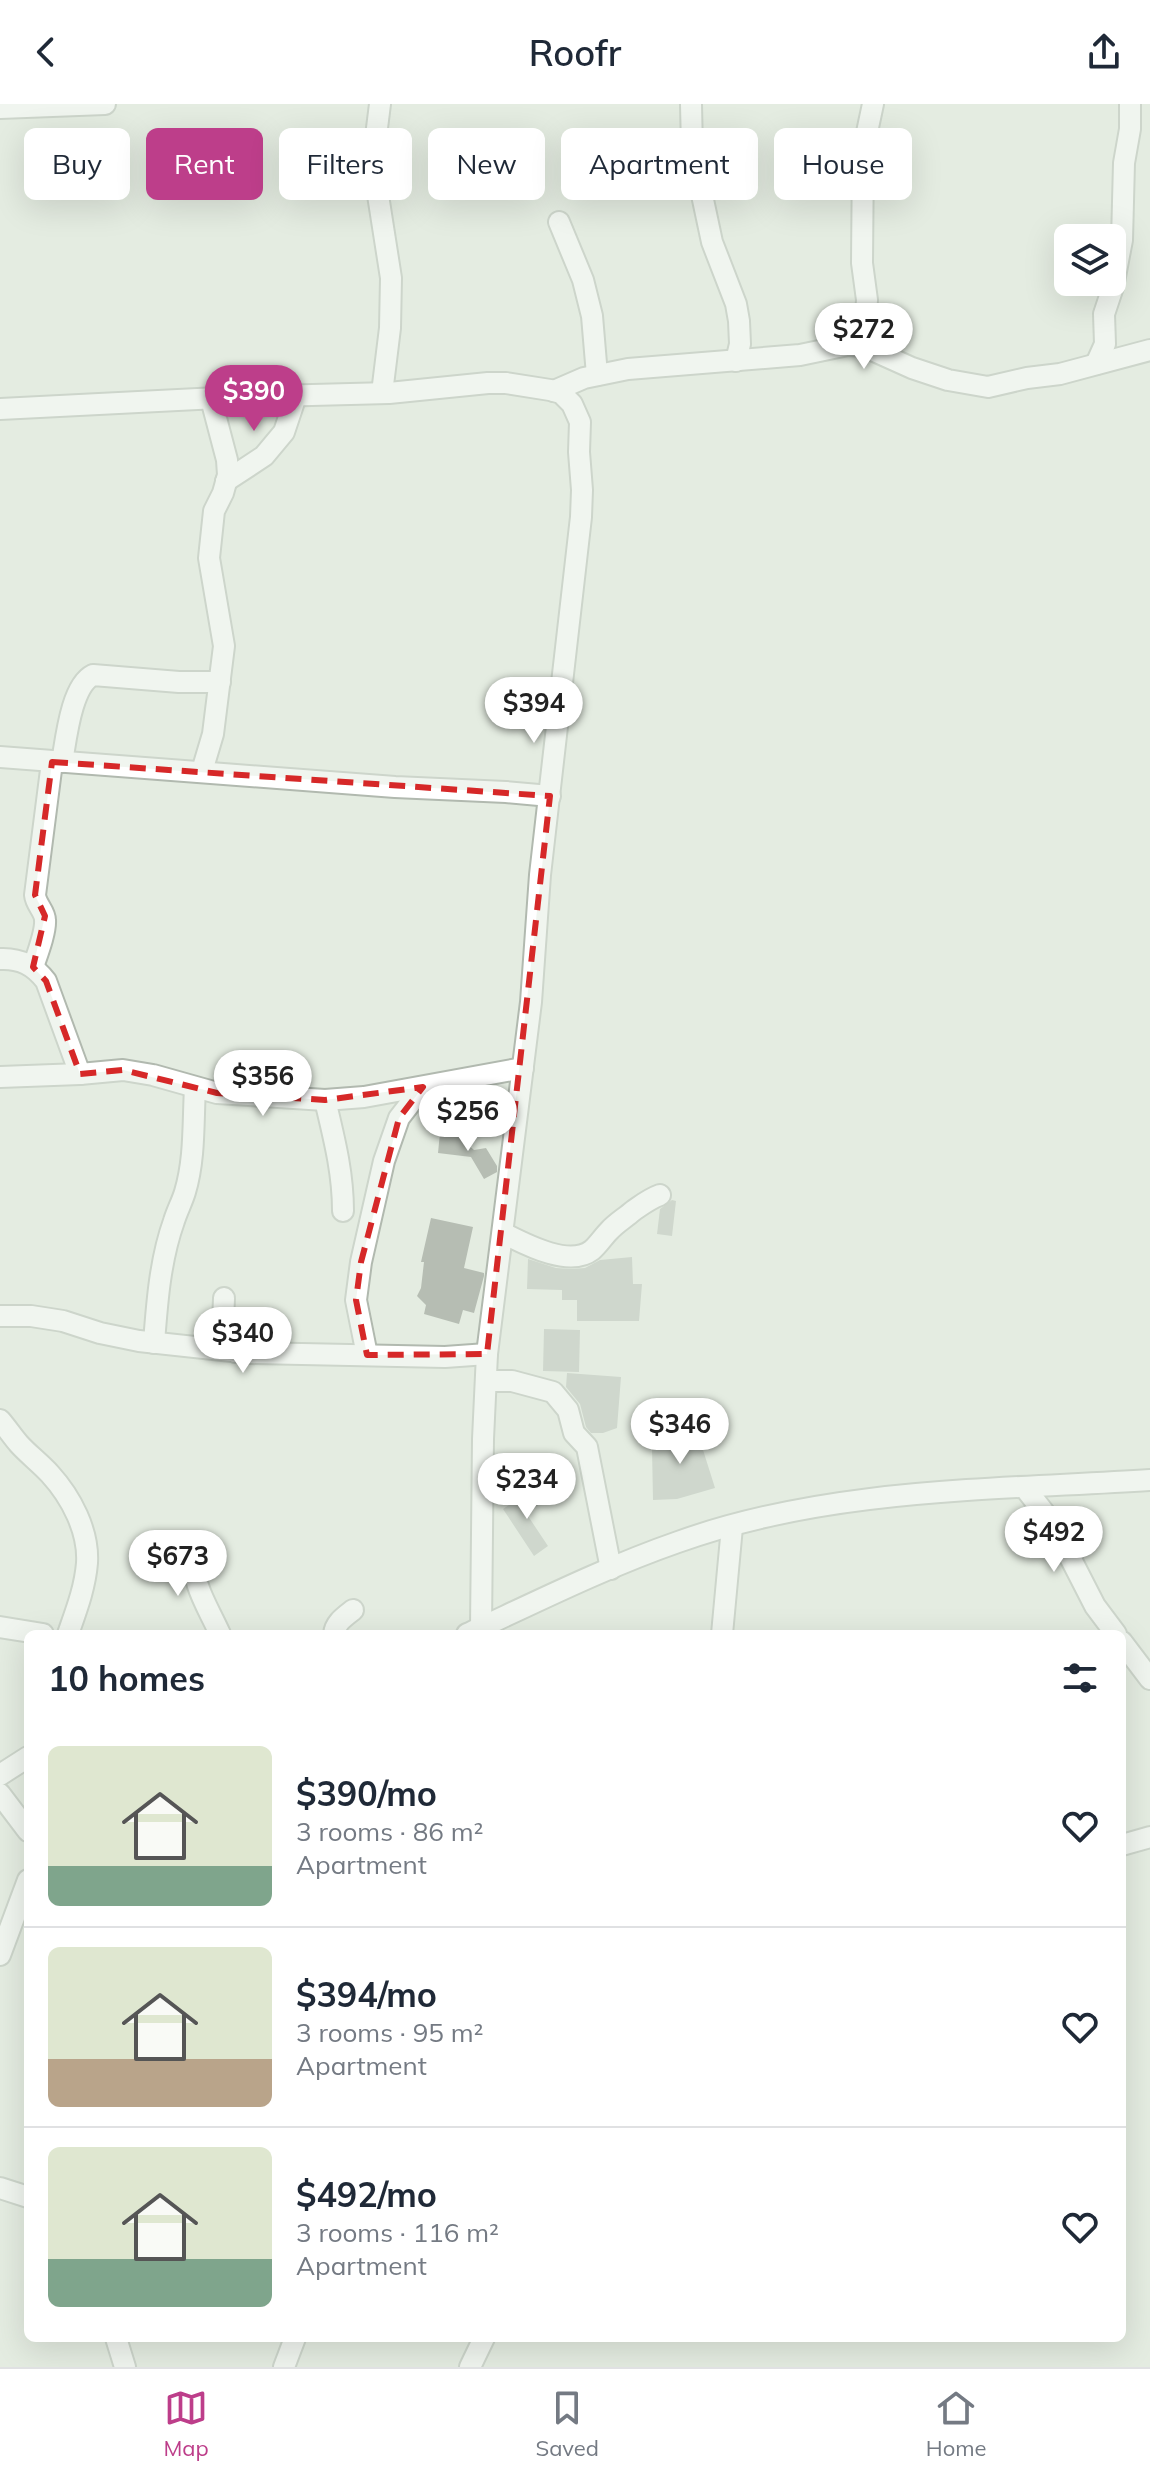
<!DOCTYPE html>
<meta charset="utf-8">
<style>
:root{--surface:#fff;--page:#f2f2f3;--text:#1f2937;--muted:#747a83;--line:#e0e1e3;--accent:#bd3e8a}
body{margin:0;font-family:Mulish,sans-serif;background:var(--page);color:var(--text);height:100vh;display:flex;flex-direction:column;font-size:30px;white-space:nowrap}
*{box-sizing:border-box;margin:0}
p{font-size:26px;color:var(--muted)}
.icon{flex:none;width:44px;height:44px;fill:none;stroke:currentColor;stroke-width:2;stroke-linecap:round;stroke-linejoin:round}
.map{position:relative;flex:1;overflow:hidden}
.details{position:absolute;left:24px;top:1526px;width:1102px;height:712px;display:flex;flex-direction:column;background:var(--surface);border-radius:12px;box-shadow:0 8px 32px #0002}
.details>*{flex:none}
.top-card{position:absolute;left:24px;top:24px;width:1102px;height:72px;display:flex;gap:16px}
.buttons{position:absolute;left:1054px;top:120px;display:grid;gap:16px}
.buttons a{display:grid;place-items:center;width:72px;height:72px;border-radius:12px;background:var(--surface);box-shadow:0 8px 32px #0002;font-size:40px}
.price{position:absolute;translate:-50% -68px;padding:0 18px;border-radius:28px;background:#fff;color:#222;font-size:26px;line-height:52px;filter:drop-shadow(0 2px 4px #0008)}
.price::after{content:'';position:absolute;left:50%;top:48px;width:24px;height:18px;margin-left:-12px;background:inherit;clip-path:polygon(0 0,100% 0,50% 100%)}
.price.current{background:var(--accent);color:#fff}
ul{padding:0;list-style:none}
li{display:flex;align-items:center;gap:24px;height:200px;padding:0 24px}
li+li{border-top:2px solid var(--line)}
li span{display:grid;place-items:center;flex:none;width:224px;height:160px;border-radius:12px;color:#555}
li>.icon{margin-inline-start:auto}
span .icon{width:96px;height:96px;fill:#fffc;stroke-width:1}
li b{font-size:34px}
h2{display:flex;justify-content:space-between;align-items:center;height:96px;padding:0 24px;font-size:34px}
.pill{padding:0 28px;border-radius:12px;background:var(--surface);box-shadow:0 8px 32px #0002;font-size:28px;line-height:72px}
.pill.current{background:var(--accent);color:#fff}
header{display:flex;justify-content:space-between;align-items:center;height:104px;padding:0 24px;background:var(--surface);font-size:36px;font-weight:600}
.tab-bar{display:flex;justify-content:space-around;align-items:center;height:112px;border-top:2px solid var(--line);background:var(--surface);font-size:22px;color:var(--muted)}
.tab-bar a{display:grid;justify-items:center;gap:4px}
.tab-bar .current{color:var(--accent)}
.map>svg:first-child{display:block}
.building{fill:#b6bdb3}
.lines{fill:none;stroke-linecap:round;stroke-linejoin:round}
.minor-casing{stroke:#b1b9af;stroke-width:24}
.minor{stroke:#fff;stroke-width:20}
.marked{fill:none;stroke:#d62828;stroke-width:6;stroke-dasharray:16 10;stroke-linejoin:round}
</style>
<header><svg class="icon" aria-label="back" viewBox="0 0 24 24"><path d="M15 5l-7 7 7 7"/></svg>Roofr<svg class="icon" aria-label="share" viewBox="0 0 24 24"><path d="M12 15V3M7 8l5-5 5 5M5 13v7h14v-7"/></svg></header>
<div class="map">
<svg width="1150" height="2263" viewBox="0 0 1150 2263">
<rect width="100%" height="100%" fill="#e4ece1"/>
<g class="building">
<polygon points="440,1029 456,1030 474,1046 486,1044 497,1062 497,1068 484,1075 471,1053 438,1049"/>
<polygon points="672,1096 676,1097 672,1132 657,1130 660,1105"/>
<polygon points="431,1114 473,1123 464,1164 484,1169 484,1172 474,1209 463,1206 459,1220 424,1210 426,1201 417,1192 421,1184 424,1158 421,1158"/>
<polygon points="632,1153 633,1180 642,1180 639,1217 577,1217 577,1196 562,1196 562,1186 527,1185 528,1155 556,1164 571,1165 585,1164 600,1156"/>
<polygon points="544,1225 580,1226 579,1268 543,1267"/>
<polygon points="567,1269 621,1273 617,1324 603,1329 591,1329 586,1323 580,1300 566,1283"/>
<polygon points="693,1314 715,1384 677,1395 653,1396 652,1345"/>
<polygon points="534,1384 543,1398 526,1409 548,1442 534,1452 503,1405"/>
</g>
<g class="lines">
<g class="minor-casing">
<g id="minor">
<polyline points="380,0 375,40 375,72 391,174 390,224 382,289"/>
<polyline points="691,0 692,44 712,138 736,200 739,217 740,240 736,257"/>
<polyline points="0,4 105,0"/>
<polyline points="559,118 583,176 592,212 597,271"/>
<polyline points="851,241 866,208 867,196 862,159 863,47 873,0"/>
<polyline points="1096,260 1105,240 1104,210 1113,183 1122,136 1124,59 1130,25 1130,0"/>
<polyline points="554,287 584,274 628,265 800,251 848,241 863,242 912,264 948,276 988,283 1027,274 1060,270 1150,246"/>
<polyline points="0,305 237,293 389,289 488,279 506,279 550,286 561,289 572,300 580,318 579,348 582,386 581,413 540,771 531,898 487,1250 483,1335 481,1524"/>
<polyline points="226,377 264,352 284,328 296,292"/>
<polyline points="0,653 395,683 506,688 550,692"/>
<path d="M62,658C66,636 71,582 93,571L179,578H220"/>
<polyline points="202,667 213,630 224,542 209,454 214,407 223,389 228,371 227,356 211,295"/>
<path d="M0,855C20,854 34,861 46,877L80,970"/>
<path d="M33,863C37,851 46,828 45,816C45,807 36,801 35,791L52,658"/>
<polyline points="0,973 80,970 123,966 153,971 217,989 325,996 364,993 523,964"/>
<path d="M325,996C334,1034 343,1068 343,1107"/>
<path d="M503,1129C525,1140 569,1164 592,1146C598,1141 603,1133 609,1127C616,1119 625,1114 633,1107C643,1100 649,1095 660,1091"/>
<polyline points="224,1194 223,1218 235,1248"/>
<polyline points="0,1212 31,1212 63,1217 100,1229 139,1237 250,1249 445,1253 487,1250"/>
<path d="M154,1239C157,1199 160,1156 174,1117C177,1107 182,1098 185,1088C195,1055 193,1018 195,984"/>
<polyline points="367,1251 356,1196 361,1158 384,1057 399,1014 423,983"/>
<polyline points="486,1277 512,1277 553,1288 568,1306 574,1329 587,1343 611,1465"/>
<path d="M0,1316C7,1324 12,1332 19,1340C29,1351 40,1359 50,1370C71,1393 89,1427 87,1459C85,1484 76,1507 68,1530"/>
<polyline points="1025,1384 1053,1420 1095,1502 1116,1530"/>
<path d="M193,1446C193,1484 205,1497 220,1530"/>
<polyline points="0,1523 43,1530"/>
<path d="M334,1530C335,1519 344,1513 353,1506"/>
<path d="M467,1530C536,1498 606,1463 678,1438C828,1384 993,1386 1150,1376"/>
<polyline points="722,1530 732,1423"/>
<polyline points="1122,1538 1150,1575"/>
<polyline points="0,1671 28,1653"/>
<polyline points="0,1690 28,1727"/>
<polyline points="1122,1741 1150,1733"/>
<polyline points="0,1851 28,1776"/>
<polyline points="0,2084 28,2093"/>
<polyline points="116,2234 125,2263"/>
<polyline points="284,2263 295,2234"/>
<polyline points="470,2263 484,2234"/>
</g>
</g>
<use href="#minor" class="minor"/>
</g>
<path d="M0 0H1150V2263H0ZM52,658L550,692L487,1250L367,1251L356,1196L361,1158L399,1014L423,983L325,996L217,989L123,966L80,970L46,877L33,863L45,812L35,791Z" fill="#e4ece1" fill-opacity=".55" fill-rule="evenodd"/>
<path class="marked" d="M52,658L550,692L487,1250L367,1251L356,1196L361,1158L399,1014L423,983L325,996L217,989L123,966L80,970L46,877L33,863L45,812L35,791Z"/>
</svg>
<div class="buttons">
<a><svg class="icon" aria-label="layers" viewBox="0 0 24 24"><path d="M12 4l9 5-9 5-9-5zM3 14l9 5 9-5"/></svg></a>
</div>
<b class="price" style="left:864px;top:267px">$272</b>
<b class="price current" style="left:254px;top:329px">$390</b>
<b class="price" style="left:534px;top:641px">$394</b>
<b class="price" style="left:263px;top:1014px">$356</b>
<b class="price" style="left:468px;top:1049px">$256</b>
<b class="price" style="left:243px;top:1271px">$340</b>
<b class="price" style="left:680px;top:1362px">$346</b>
<b class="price" style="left:527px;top:1417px">$234</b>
<b class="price" style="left:1054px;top:1470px">$492</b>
<b class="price" style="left:178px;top:1494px">$673</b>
<div class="top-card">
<a class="pill">Buy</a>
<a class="pill current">Rent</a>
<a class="pill">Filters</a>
<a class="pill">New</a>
<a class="pill">Apartment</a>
<a class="pill">House</a>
</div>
<section class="details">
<h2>10 homes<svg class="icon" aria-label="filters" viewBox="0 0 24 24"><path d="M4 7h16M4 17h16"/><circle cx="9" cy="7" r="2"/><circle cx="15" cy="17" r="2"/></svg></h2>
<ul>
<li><span style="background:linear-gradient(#dfe7d0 75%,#7fa58c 0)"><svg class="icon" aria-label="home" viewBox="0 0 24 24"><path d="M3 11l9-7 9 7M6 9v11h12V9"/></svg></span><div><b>$390/mo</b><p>3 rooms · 86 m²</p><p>Apartment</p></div><svg class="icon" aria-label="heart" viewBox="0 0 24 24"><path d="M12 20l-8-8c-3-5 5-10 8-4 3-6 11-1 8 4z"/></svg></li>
<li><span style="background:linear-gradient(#dfe7d0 70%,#b9a48a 0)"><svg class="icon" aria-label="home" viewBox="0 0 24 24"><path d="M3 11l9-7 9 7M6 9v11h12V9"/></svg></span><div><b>$394/mo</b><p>3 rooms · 95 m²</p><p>Apartment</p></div><svg class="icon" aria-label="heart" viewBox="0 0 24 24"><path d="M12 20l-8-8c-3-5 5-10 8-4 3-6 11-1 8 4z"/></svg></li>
<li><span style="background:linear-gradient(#dfe7d0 70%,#7fa58c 0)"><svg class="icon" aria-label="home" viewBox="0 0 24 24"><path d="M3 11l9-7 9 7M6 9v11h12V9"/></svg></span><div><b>$492/mo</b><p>3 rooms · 116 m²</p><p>Apartment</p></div><svg class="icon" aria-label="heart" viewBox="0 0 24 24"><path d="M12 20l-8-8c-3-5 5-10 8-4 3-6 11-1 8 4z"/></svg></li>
</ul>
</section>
</div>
<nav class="tab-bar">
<a class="current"><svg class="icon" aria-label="map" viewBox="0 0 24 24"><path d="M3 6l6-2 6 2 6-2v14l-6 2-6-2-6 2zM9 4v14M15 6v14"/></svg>Map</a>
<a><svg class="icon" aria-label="saved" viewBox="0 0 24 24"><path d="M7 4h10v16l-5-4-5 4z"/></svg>Saved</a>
<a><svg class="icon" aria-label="home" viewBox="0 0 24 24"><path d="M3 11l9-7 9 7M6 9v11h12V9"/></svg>Home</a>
</nav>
